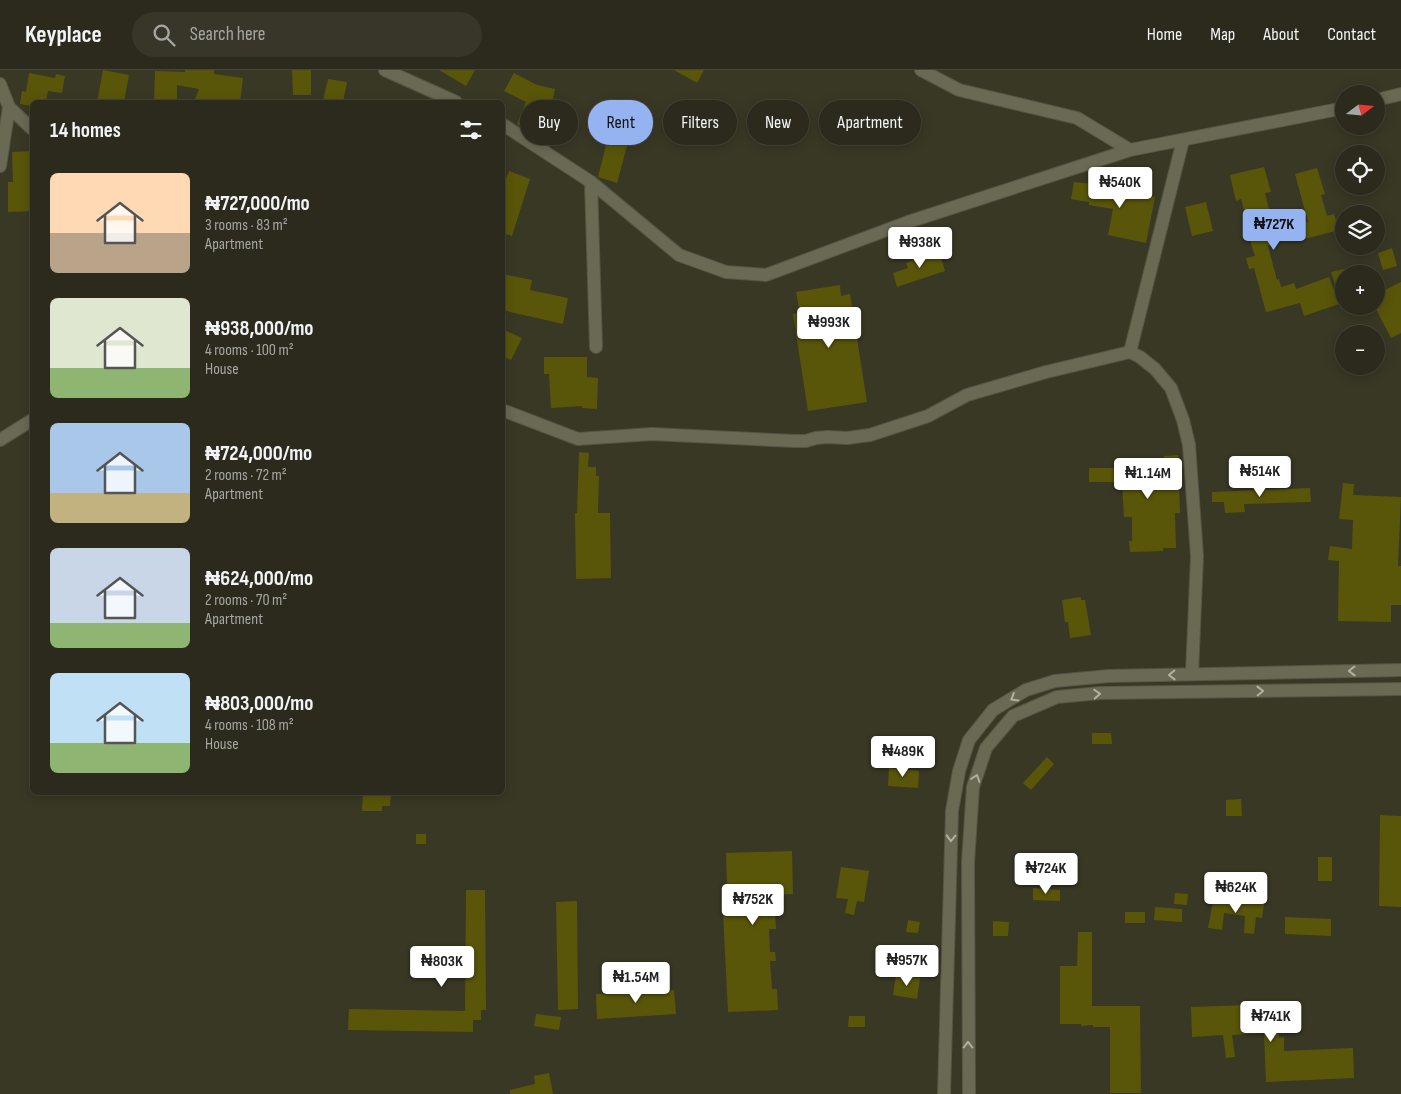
<!DOCTYPE html>
<meta charset="utf-8">
<style>
:root{--surface:#2b2a1c;--page:#373629;--text:#f1f3f6;--muted:#a6a7a3;--line:#47463b;--accent:#95b2f1}
body{margin:0;font-family:"Sofia Sans Condensed",sans-serif;background:var(--page);color:var(--text);height:100vh;display:flex;flex-direction:column;font-size:19px;white-space:nowrap}
*{box-sizing:border-box;margin:0}
p{font-size:16px;color:var(--muted)}
.icon{flex:none;width:28px;height:28px;fill:none;stroke:currentColor;stroke-width:2;stroke-linecap:round;stroke-linejoin:round}
.map{position:relative;flex:1;overflow:hidden}
.sheet{position:absolute;left:30px;top:30px;width:475px;height:695px;display:flex;flex-direction:column;background:var(--surface);border-radius:8px;box-shadow:0 2px 12px #0003,0 0 0 1px var(--line)}
.sheet>*{flex:none}
.banner{position:absolute;left:520px;top:30px;width:475px;height:45px;display:flex;gap:10px}
.needle{width:32px;rotate:74deg}
.buttons{position:absolute;left:1335px;top:15px;display:grid;gap:10px}
.buttons a{display:grid;place-items:center;width:50px;height:50px;border-radius:50%;background:var(--surface);box-shadow:0 2px 12px #0003,0 0 0 1px var(--line);font-size:25px}
.price{position:absolute;translate:-50% -42px;padding:0 11px;border-radius:5px;background:#fff;color:#222;font-size:16px;line-height:32px;filter:drop-shadow(0 1px 2px #0008)}
.price::after{content:'';position:absolute;left:50%;top:30px;width:15px;height:11px;margin-left:-8px;background:inherit;clip-path:polygon(0 0,100% 0,50% 100%)}
.price.active{background:var(--accent);color:#111}
ul{padding:0;list-style:none}
li{display:flex;align-items:center;gap:15px;height:125px;padding:0 20px}
li span{display:grid;place-items:center;flex:none;width:140px;height:100px;border-radius:8px;color:#555}
li>.icon{margin-inline-start:auto}
span .icon{width:60px;height:60px;fill:#fffc;stroke-width:1}
li b{font-size:21px}
h2{display:flex;justify-content:space-between;align-items:center;height:60px;padding:0 20px;font-size:21px}
.pill{padding:0 18px;border-radius:22px;background:var(--surface);box-shadow:0 2px 12px #0003,0 0 0 1px var(--line);font-size:18px;line-height:45px}
.pill.active{background:var(--accent);color:#111}
header{display:flex;align-items:center;gap:30px;box-sizing:border-box;height:70px;padding:0 25px;background:var(--surface);border-bottom:1px solid var(--line)}
header strong{font-size:24px}
nav{display:flex;gap:28px;margin-inline-start:auto;font-size:18px}
.search{width:350px;height:45px;background:var(--page);display:flex;align-items:center;gap:12px;box-sizing:border-box;padding:0 18px;border-radius:28px;color:var(--muted);font-size:19px}
.map>svg:first-child{display:block}
.building{fill:#59560a}
.lines{fill:none;stroke-linecap:round;stroke-linejoin:round}
.minor-casing{stroke:#565544;stroke-width:14}
.minor{stroke:#696954;stroke-width:12}
.oneway{stroke:#b2b2a2}
</style>
<header>
<strong>Keyplace</strong>
<div class="search"><svg class="icon" aria-label="search" viewBox="0 0 24 24"><circle cx="10" cy="10" r="6"/><path d="M15 15l6 6"/></svg>Search here</div>
<nav><a>Home</a><a>Map</a><a>About</a><a>Contact</a></nav>
</header>
<div class="map">
<svg width="1401" height="1024" viewBox="0 0 1401 1024">
<rect width="100%" height="100%" fill="#393825"/>
<g class="building">
<polygon points="103,0 129,5 124,32 97,32"/>
<polygon points="185,0 214,0 214,4 243,8 240,32 194,32 199,19 177,15 177,32 154,32 155,1 185,2"/>
<polygon points="292,0 311,0 311,25 293,25"/>
<polygon points="439,0 475,0 466,16"/>
<polygon points="674,0 704,0 697,13"/>
<polygon points="29,3 55,8 56,4 65,6 62,23 48,21 46,32 32,32 32,36 20,34 22,21 26,22"/>
<polygon points="514,3 537,15 555,19 552,33 549,33 535,66 517,54 526,32 504,21"/>
<polygon points="328,9 347,12 343,32 323,31"/>
<polygon points="610,59 630,65 617,113 598,107"/>
<polygon points="32,81 32,141 8,142 8,112 13,112 12,82"/>
<polygon points="1264,97 1271,122 1265,123 1273,155 1265,157 1271,175 1268,176 1277,210 1279,209 1281,217 1294,213 1296,219 1329,207 1339,234 1304,246 1300,233 1266,242 1254,198 1249,199 1246,188 1255,186 1249,167 1251,167 1241,129 1236,131 1230,105"/>
<polygon points="1317,98 1325,124 1321,125 1327,146 1334,144 1339,160 1297,171 1293,155 1308,152 1295,104"/>
<polygon points="509,101 530,109 512,166 502,163 502,119"/>
<polygon points="1074,112 1093,114 1155,127 1146,173 1108,165 1113,139 1089,135 1089,132 1071,129"/>
<polygon points="1206,132 1213,161 1192,166 1185,137"/>
<polygon points="1392,178 1397,196 1383,200 1378,183"/>
<polygon points="938,179 945,201 897,217 893,203 908,198 906,193 924,187 923,184"/>
<polygon points="1344,199 1344,211 1335,214 1331,202"/>
<polygon points="502,204 532,210 530,220 568,228 563,254 502,240"/>
<polygon points="1401,212 1401,263 1391,268 1376,239 1376,224"/>
<polygon points="840,215 841,226 850,224 867,332 808,341 793,244 800,243 796,222"/>
<polygon points="502,259 522,268 511,290 502,286"/>
<polygon points="544,287 587,287 587,307 598,308 597,339 582,338 582,336 551,338 549,304 544,304"/>
<polygon points="579,382 589,383 588,397 596,397 596,406 599,406 598,443 610,443 611,508 576,509 575,443 577,443"/>
<polygon points="1178,385 1180,443 1175,443 1176,478 1163,478 1163,481 1130,482 1129,471 1132,471 1132,447 1124,447 1122,412 1089,412 1089,398 1126,398 1126,392 1164,391 1164,386"/>
<polygon points="1343,413 1354,414 1353,425 1401,427 1398,496 1401,496 1401,535 1391,535 1391,552 1338,551 1339,491 1328,490 1330,476 1352,479 1353,450 1339,449"/>
<polygon points="1310,418 1311,432 1244,434 1245,442 1225,443 1224,432 1212,432 1212,422"/>
<polygon points="1081,527 1081,530 1085,530 1091,565 1070,568 1068,552 1065,552 1062,530"/>
<polygon points="1092,663 1111,663 1112,674 1092,674"/>
<polygon points="1047,687 1054,694 1031,720 1023,713"/>
<polygon points="889,698 919,701 918,718 888,716"/>
<polygon points="363,722 391,722 390,736 382,736 382,741 362,741"/>
<polygon points="1241,729 1242,746 1226,746 1226,730"/>
<polygon points="1380,745 1401,746 1401,837 1379,836"/>
<rect x="416" y="764" width="10" height="10"/>
<polygon points="792,781 793,824 774,825 776,859 769,859 770,882 775,882 776,891 770,891 772,919 777,919 778,940 728,942 723,842 728,842 726,783"/>
<rect x="1318" y="787" width="14" height="24"/>
<polygon points="841,797 869,801 864,832 857,831 854,845 845,843 848,829 836,828"/>
<polygon points="1033,818 1060,820 1060,831 1033,830"/>
<polygon points="466,820 485,820 486,940 481,940 481,950 473,950 473,962 348,960 349,939 465,941"/>
<polygon points="1175,823 1188,824 1187,835 1174,834"/>
<polygon points="1235,830 1264,834 1262,848 1256,847 1254,864 1244,863 1245,846 1224,843 1222,860 1208,858 1213,831 1235,835"/>
<polygon points="577,831 578,939 558,940 556,832"/>
<polygon points="1155,837 1182,839 1182,852 1154,850"/>
<rect x="1125" y="842" width="20" height="11"/>
<polygon points="1285,847 1331,849 1331,866 1285,864"/>
<polygon points="908,850 920,852 918,863 906,862"/>
<polygon points="993,851 1009,852 1008,866 993,866"/>
<polygon points="1078,862 1092,862 1092,936 1140,936 1141,1023 1110,1023 1110,957 1093,957 1093,955 1081,956 1081,954 1060,954 1060,896 1077,896"/>
<polygon points="896,905 920,908 917,929 893,925"/>
<polygon points="674,920 676,944 597,949 596,924"/>
<polygon points="1278,934 1279,968 1284,967 1284,981 1353,978 1354,1008 1266,1012 1264,963 1232,965 1235,987 1226,988 1223,965 1192,967 1191,937"/>
<polygon points="536,944 561,947 559,960 534,956"/>
<polygon points="849,946 865,946 865,957 848,957"/>
<polygon points="549,1003 553,1024 510,1024 510,1020 535,1014 534,1006"/>
</g>
<g class="lines">
<g class="minor-casing">
<g id="minor">
<polyline points="385,0 456,32"/>
<polyline points="921,0 959,20 1077,48 1130,80"/>
<polyline points="0,14 9,37 32,59"/>
<polyline points="1376,30 1401,24"/>
<polyline points="502,54 591,112 679,185 726,202 766,205 908,152 1130,80 1344,38"/>
<polyline points="0,96 9,37"/>
<polyline points="591,112 596,277"/>
<polyline points="1130,282 1183,70"/>
<polyline points="502,340 578,369 652,364 794,371 806,371 816,368 828,367 847,368 870,365 928,346 967,325 1046,302 1130,282 1140,287 1155,299 1171,318 1183,350 1189,375 1197,486 1192,604"/>
<polyline points="0,370 32,350"/>
<polyline points="944,1024 952,741 959,701 969,670 993,640 1026,620 1055,611 1109,606 1401,600"/>
<polyline points="969,1024 968,792 973,717 986,678 1013,646 1057,627 1100,623 1401,619"/>
</g>
</g>
<use href="#minor" class="minor"/>
</g>
<defs><path id="oneway-chevron" d="M-2-3.5L2.5 0L-2 3.5" fill="none" stroke-width="1.6" stroke-linecap="round" stroke-linejoin="round" transform="scale(1.25)"/></defs>
<g class="oneway">
<use href="#oneway-chevron" transform="translate(1352 601) rotate(179)"/>
<use href="#oneway-chevron" transform="translate(1172 605) rotate(179)"/>
<use href="#oneway-chevron" transform="translate(1260 621) rotate(-1)"/>
<use href="#oneway-chevron" transform="translate(1097 624) rotate(-3)"/>
<use href="#oneway-chevron" transform="translate(1014 628) rotate(149)"/>
<use href="#oneway-chevron" transform="translate(976 708) rotate(-72)"/>
<use href="#oneway-chevron" transform="translate(951 768) rotate(92)"/>
<use href="#oneway-chevron" transform="translate(968 975) rotate(-90)"/>
</g>
</svg>
<div class="buttons">
<a><svg class="needle" viewBox="-14 -14 28 28"><path d="M0-13l5 13h-10z" fill="#e53935"/><path d="M0 13l5-13h-10z" fill="#a6a7a3"/></svg></a>
<a><svg class="icon" aria-label="locate" viewBox="0 0 24 24"><circle cx="12" cy="12" r="6"/><path d="M12 2v4M12 18v4M2 12h4M18 12h4"/></svg></a>
<a><svg class="icon" aria-label="layers" viewBox="0 0 24 24"><path d="M12 4l9 5-9 5-9-5zM3 14l9 5 9-5"/></svg></a>
<a>+</a>
<a>−</a>
</div>
<b class="price" style="left:1120px;top:139px">₦540K</b>
<b class="price active" style="left:1274px;top:181px">₦727K</b>
<b class="price" style="left:920px;top:199px">₦938K</b>
<b class="price" style="left:829px;top:279px">₦993K</b>
<b class="price" style="left:1260px;top:428px">₦514K</b>
<b class="price" style="left:1148px;top:430px">₦1.14M</b>
<b class="price" style="left:903px;top:708px">₦489K</b>
<b class="price" style="left:1046px;top:825px">₦724K</b>
<b class="price" style="left:1236px;top:844px">₦624K</b>
<b class="price" style="left:753px;top:856px">₦752K</b>
<b class="price" style="left:907px;top:917px">₦957K</b>
<b class="price" style="left:442px;top:918px">₦803K</b>
<b class="price" style="left:636px;top:934px">₦1.54M</b>
<b class="price" style="left:1271px;top:973px">₦741K</b>
<div class="banner">
<a class="pill">Buy</a>
<a class="pill active">Rent</a>
<a class="pill">Filters</a>
<a class="pill">New</a>
<a class="pill">Apartment</a>
</div>
<section class="sheet">
<h2>14 homes<svg class="icon" aria-label="filters" viewBox="0 0 24 24"><path d="M4 7h16M4 17h16"/><circle cx="9" cy="7" r="2"/><circle cx="15" cy="17" r="2"/></svg></h2>
<ul>
<li><span style="background:linear-gradient(#ffd9b3 60%,#b9a48a 0)"><svg class="icon" aria-label="home" viewBox="0 0 24 24"><path d="M3 11l9-7 9 7M6 9v11h12V9"/></svg></span><div><b>₦727,000/mo</b><p>3 rooms · 83 m²</p><p>Apartment</p></div></li>
<li><span style="background:linear-gradient(#dfe7d0 70%,#8fb573 0)"><svg class="icon" aria-label="home" viewBox="0 0 24 24"><path d="M3 11l9-7 9 7M6 9v11h12V9"/></svg></span><div><b>₦938,000/mo</b><p>4 rooms · 100 m²</p><p>House</p></div></li>
<li><span style="background:linear-gradient(#a9c7e8 70%,#c2b280 0)"><svg class="icon" aria-label="home" viewBox="0 0 24 24"><path d="M3 11l9-7 9 7M6 9v11h12V9"/></svg></span><div><b>₦724,000/mo</b><p>2 rooms · 72 m²</p><p>Apartment</p></div></li>
<li><span style="background:linear-gradient(#c9d6e8 75%,#8fb573 0)"><svg class="icon" aria-label="home" viewBox="0 0 24 24"><path d="M3 11l9-7 9 7M6 9v11h12V9"/></svg></span><div><b>₦624,000/mo</b><p>2 rooms · 70 m²</p><p>Apartment</p></div></li>
<li><span style="background:linear-gradient(#bfe0f5 70%,#8fb573 0)"><svg class="icon" aria-label="home" viewBox="0 0 24 24"><path d="M3 11l9-7 9 7M6 9v11h12V9"/></svg></span><div><b>₦803,000/mo</b><p>4 rooms · 108 m²</p><p>House</p></div></li>
</ul>
</section>
</div>
